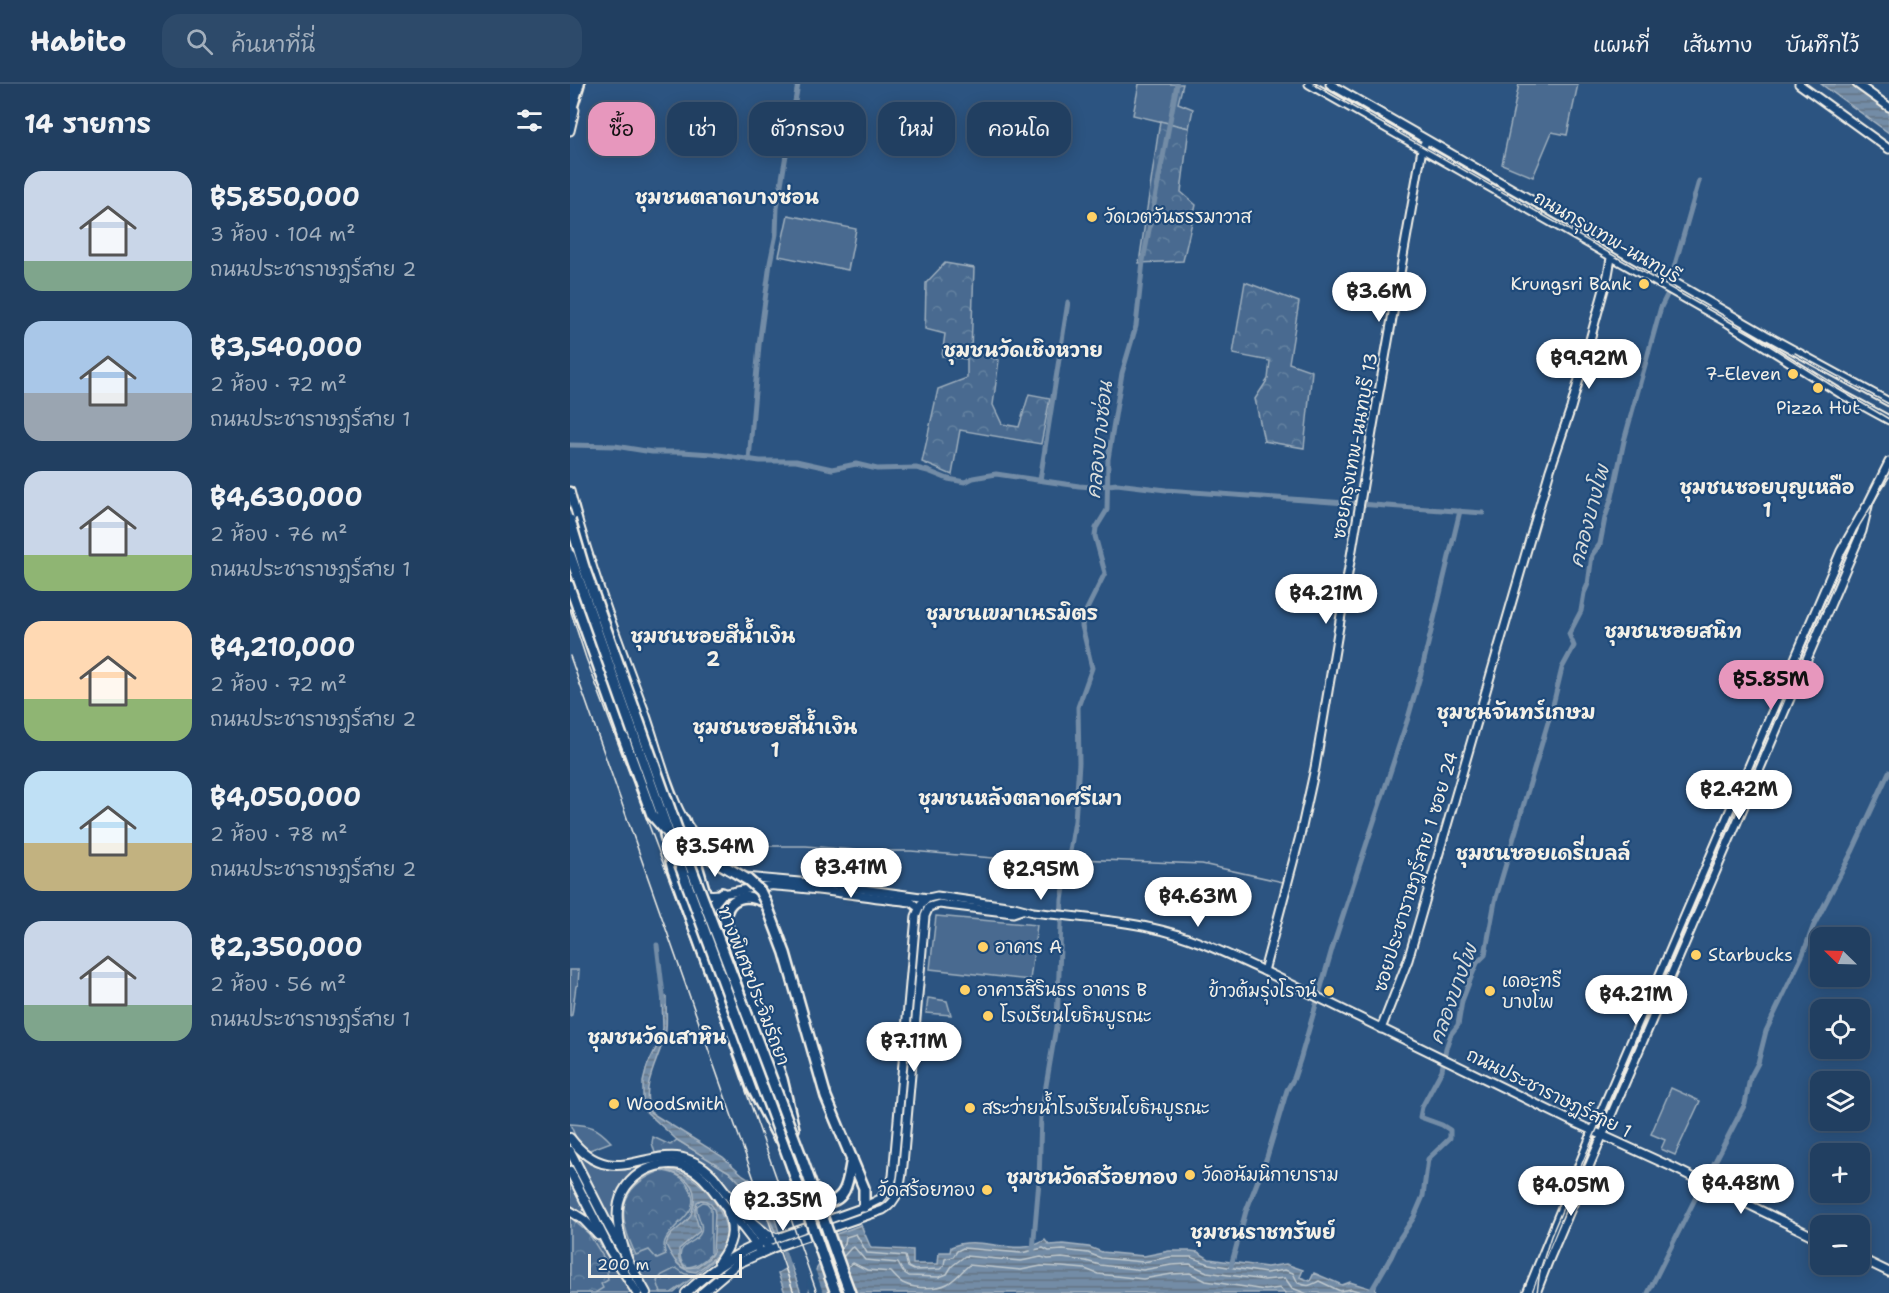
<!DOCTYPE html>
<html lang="th">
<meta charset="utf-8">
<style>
:root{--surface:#213f61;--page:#2d4a6a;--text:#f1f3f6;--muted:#a2afbd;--line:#3e5876;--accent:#e797bd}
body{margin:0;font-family:"Shantell Sans","Playpen Sans Thai",sans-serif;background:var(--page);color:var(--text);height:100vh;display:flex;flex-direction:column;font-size:22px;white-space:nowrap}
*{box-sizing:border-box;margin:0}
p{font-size:20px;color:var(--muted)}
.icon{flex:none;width:33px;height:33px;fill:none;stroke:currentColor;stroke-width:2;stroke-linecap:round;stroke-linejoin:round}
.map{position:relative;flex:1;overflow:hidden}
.side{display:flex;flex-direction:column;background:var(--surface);width:570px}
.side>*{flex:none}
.hud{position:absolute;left:18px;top:18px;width:570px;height:54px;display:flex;gap:12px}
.needle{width:39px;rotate:293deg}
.fabs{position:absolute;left:1240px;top:843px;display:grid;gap:12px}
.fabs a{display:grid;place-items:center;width:60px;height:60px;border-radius:12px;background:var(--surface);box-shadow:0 3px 15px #0003,0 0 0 2px var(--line);font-size:30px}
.scale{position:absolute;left:18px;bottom:15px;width:154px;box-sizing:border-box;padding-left:6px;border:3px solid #f4f1e8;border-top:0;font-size:16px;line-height:21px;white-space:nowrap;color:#f4f1e8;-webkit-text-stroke:4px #1f4a7a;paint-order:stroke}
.price{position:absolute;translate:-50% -51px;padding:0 14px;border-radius:21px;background:#fff;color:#222;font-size:20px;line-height:39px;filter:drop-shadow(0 2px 3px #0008)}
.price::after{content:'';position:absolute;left:50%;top:36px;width:18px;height:14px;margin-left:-9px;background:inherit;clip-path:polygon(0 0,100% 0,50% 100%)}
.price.on{background:var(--accent);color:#111}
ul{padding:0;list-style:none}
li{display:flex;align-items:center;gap:18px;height:150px;padding:0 24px}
li span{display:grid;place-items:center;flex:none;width:168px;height:120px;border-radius:18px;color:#555}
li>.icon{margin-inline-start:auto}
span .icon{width:72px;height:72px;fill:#fffc;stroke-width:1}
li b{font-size:26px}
h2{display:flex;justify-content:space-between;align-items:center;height:72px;padding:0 24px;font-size:26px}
.pill{padding:0 21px;border-radius:18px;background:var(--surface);box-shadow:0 3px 15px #0003,0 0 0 2px var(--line);font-size:21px;line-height:54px}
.pill.on{background:var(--accent);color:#111}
header{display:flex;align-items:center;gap:36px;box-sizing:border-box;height:84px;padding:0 30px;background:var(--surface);border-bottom:2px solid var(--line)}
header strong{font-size:28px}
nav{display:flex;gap:33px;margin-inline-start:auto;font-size:21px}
.search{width:420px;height:54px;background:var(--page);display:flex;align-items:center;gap:15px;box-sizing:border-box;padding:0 21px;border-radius:18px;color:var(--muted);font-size:22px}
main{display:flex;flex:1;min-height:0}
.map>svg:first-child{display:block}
.green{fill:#496b90;stroke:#9eaebc;stroke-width:1.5}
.forest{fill:url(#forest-crowns);stroke:#9eaebc;stroke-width:1.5}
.water{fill:url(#water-rules);stroke:#a7b4c0;stroke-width:1.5;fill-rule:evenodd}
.pier{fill:#2c5481}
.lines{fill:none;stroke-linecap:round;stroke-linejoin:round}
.shore{stroke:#c0c9ce;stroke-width:1.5}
.stream{stroke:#a7b4c0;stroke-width:1.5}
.canal{stroke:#738ca6;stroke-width:5}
.secondary-casing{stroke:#f4f1e8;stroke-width:11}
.primary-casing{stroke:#f4f1e8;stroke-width:12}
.highway-casing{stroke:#f4f1e8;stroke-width:14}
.secondary{stroke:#1f4a7a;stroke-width:7}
.primary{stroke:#1f4a7a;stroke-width:8}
.highway{stroke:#1f4a7a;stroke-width:9}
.rail{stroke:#f4f1e8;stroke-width:1.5}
.highway-bridge-casing{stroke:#f4f1e8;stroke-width:14;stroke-linecap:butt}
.highway-bridge{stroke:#1f4a7a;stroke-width:9}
.poi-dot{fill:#ffd166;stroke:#1f4a7a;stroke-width:2}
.labels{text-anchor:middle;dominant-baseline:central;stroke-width:4.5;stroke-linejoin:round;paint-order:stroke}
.poi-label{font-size:18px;fill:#f4f1e8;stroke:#1f4a7a;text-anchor:start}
.street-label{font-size:18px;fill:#f4f1e8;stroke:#1f4a7a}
.neighbourhood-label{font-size:20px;font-weight:bold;fill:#f4f1e8;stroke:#1f4a7a}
.water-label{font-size:20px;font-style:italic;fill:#dadddb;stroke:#1f4a7a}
</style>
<header>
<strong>Habito</strong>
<div class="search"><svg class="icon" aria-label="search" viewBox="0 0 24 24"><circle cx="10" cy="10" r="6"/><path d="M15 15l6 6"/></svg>ค้นหาที่นี่</div>
<nav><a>แผนที่</a><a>เส้นทาง</a><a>บันทึกไว้</a></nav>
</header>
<main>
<section class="side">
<h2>14 รายการ<svg class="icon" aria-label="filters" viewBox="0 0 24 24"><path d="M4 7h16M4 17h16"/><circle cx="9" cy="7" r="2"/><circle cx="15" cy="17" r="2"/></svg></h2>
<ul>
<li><span style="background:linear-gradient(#c9d6e8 75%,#7fa58c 0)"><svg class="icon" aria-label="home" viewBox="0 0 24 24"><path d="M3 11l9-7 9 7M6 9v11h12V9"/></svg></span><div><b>฿5,850,000</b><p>3 ห้อง · 104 m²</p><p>ถนนประชาราษฎร์สาย 2</p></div></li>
<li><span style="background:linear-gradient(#a9c7e8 60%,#9aa5b1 0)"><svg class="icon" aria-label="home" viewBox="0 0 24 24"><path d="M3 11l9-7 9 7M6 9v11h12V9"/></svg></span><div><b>฿3,540,000</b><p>2 ห้อง · 72 m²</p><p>ถนนประชาราษฎร์สาย 1</p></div></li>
<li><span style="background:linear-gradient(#c9d6e8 70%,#8fb573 0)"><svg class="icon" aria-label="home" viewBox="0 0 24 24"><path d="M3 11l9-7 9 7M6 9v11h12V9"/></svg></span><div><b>฿4,630,000</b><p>2 ห้อง · 76 m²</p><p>ถนนประชาราษฎร์สาย 1</p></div></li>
<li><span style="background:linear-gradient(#ffd9b3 65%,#8fb573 0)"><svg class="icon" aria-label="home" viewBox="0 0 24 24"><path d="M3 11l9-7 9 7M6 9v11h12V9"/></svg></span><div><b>฿4,210,000</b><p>2 ห้อง · 72 m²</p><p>ถนนประชาราษฎร์สาย 2</p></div></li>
<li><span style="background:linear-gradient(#bfe0f5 60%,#c2b280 0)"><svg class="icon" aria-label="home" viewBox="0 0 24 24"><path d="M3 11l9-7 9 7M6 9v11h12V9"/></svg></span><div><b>฿4,050,000</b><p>2 ห้อง · 78 m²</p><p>ถนนประชาราษฎร์สาย 2</p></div></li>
<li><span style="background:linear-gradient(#c9d6e8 70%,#7fa58c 0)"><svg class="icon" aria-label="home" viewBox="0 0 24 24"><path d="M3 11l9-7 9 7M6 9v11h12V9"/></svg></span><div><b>฿2,350,000</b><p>2 ห้อง · 56 m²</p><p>ถนนประชาราษฎร์สาย 1</p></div></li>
</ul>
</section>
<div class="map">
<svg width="1319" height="1209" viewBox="0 0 1319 1209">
<defs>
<pattern id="forest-crowns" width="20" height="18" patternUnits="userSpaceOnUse" patternTransform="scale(1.5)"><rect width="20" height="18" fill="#496b90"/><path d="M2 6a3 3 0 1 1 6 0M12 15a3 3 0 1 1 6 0" fill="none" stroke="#6481a0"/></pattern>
<pattern id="water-rules" width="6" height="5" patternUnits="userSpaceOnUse" patternTransform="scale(1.5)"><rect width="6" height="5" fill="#738ca6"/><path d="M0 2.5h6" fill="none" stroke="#647484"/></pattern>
</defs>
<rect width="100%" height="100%" fill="#2c5481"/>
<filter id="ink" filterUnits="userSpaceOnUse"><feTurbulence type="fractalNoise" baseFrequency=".0167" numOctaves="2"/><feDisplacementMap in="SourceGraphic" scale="12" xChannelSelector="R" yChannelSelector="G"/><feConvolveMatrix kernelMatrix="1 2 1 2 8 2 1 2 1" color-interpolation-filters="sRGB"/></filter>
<g filter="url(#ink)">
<g class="green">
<polygon points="569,0 613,0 608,19 623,25 619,44 563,31"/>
<polygon points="949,0 1008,0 997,51 982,48 963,93 932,80"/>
<polygon points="218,131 286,145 278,186 209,172"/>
<polygon points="366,832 467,841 460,896 360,885"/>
<polygon points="0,886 9,886 8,901 6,902 2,931 0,932"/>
<polygon points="358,914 377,917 381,931 356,929"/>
<polygon points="1101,1004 1130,1017 1105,1071 1091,1065 1095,1056 1081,1050"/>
<path d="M0,1040C21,1041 27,1043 41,1058L17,1067L7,1056Z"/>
<polygon points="0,1061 20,1080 31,1084 55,1086 87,1075 112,1075 134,1086 187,1154 131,1090 91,1078 50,1106 50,1157 17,1097"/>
<path d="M95,1084L112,1087L128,1096L154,1131L159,1143L160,1150L152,1169L104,1209H0V1129L16,1140L30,1160L43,1182L64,1171C58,1160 52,1149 51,1136C48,1110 69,1087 95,1084Z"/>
<polygon points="0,1091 28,1146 17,1132 0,1122"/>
</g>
<g class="forest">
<polygon points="590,37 619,44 611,108 626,121 613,177 569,179"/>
<polygon points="375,179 404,184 401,267 429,276 423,321 432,340 449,343 459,310 480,314 471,360 390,346 382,391 352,378 368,305 397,294 397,275 372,272 375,250 355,245 356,199"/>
<polygon points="675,198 729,218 719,279 742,287 734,364 694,357 685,315 698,295 700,277 663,270"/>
<path d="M83,1053L100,1061L107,1056L161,1089L195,1125L207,1152C195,1146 185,1139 177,1129C153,1101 128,1059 85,1069L82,1059Z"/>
<path d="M90,1087C101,1087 112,1092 118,1101C135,1129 103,1137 95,1157C93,1162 94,1166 96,1171L87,1175L79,1166L66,1171C47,1133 46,1104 90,1087Z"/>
<path d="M133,1118L137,1119L141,1124V1170C134,1177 116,1191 111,1176C110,1173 110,1170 111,1167C115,1158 127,1159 131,1148C134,1138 125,1131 127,1122Z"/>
<polygon points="0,1133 19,1150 39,1182 37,1186 38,1196 31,1200 33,1204 25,1209 0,1209"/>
<polygon points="106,1184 115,1190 122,1191 121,1195 101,1209 91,1209 87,1197 92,1191"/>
</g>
<g class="water">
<polygon points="1251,0 1280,0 1319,28 1319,49"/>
<path d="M96,913C96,924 97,936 96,946C91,973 70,1000 80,1028L153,1073L173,1091L186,1099L201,1122L210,1151L207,1152L195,1124L161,1089L107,1056L73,1025V998L77,982L91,954L93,944L92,915Z"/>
<path d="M100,1086C110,1088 118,1091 126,1097C141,1108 162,1140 155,1158C151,1171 136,1180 126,1188C109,1187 103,1175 96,1161C98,1148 113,1143 120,1133C122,1129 123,1123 124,1119C127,1100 114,1092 98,1087ZM131,1116C139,1116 144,1122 145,1130L143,1168L139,1174L126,1183L115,1184L109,1175V1165L130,1147L125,1131V1125L127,1118Z"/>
<path d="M291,1141L301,1164L343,1166V1180H368L369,1168H380L381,1163C409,1149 447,1175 475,1156L479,1161L493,1160L519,1163L532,1168L574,1172L599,1167H621L628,1168L639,1175L697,1183L716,1180L733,1186L730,1193L740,1197L744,1189L772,1201L780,1198L802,1205L806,1202L805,1209H237L239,1208C243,1182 253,1177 269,1158L266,1150Z"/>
<polygon points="221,1181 231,1209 215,1209 208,1189"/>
</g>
<polygon class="pier" points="244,1182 253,1209 241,1209 237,1200 239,1190"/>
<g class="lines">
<g class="shore">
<path d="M271,1165L275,1160L276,1153L286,1150L297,1169L335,1172L338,1183L344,1186L370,1185L374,1182L375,1175L383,1173L387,1167L393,1164L451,1169L473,1164L479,1167L493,1166L518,1169L531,1174L573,1178L600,1173H621L639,1180L696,1189L715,1186L723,1189L728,1199C739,1203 739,1202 749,1197L770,1207L781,1205L794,1209"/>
<polyline points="273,1173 281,1164 284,1163 295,1176 328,1179 333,1188 339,1192 369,1193 377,1190 382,1182 395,1172 451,1177 471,1173 478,1175 492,1174 516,1177 530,1181 573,1186 601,1181 620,1180 637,1188 694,1196 715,1194 722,1204 735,1209"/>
<path d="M277,1183L283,1179L297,1186L321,1188C325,1192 329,1198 335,1200C345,1205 368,1205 377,1200C385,1196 392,1187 399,1181L451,1186L471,1182L492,1183L515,1185L528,1190L573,1195L602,1190L620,1189L636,1197L695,1206L710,1204L715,1209"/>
</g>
<polyline class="stream" points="176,762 236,762 297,767 341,767 423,774 483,774 632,780 713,798"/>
<g class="canal">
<polyline points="1102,191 1129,97"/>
<polyline points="0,361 45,362 82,368 112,368 142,370 190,377 226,377 262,385 286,380 307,385 346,384 358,387 378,395 395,398 403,394 426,390 509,402 522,403 547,400 596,406 913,429"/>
<polyline points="179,376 189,261 200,179 206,150 207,124 228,0"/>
<polyline points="470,396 498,218"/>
<polyline points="87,861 94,919"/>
<polyline points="1137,1093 1175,1020 1180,994 1188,979 1196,947 1233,870 1243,843 1283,766 1319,688"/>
<polyline points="463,1166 469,1097 471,1031 487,937 492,816 505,737 509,679 508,623 522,584 512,542 514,531 535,489 525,452 526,444 537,426 538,375 552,289 566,242 573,177 607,0"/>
<polyline points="214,1169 220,1188"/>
<polyline points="661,1182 676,1127 697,1073 717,1006 724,994 730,976 762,865 838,634 851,589 890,427"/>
<polyline points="800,1209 821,1173 830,1154 844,1133 853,1112 858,1075 880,1054 880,1046 872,1041 850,1033 852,1023 872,986 876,964 881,950 888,941 892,917 902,891 907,879 915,871 925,817 982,625 992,584 1004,562 999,550 1011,527 1014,509 1018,500 1022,471 1030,460 1035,434 1042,413 1054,357 1091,223 1099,207"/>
<polyline points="1078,1209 1130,1105"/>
</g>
<g class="secondary-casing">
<g id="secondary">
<polyline points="739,0 1158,239 1273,311 1319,336"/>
<polyline points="760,0 1196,251 1319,318"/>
<polyline points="1229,0 1319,65"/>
<polyline points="1287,0 1319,23"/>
<polyline points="0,7 2,0"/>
<polyline points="0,47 5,26"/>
<path d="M0,407C19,480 46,552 73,623C86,658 95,701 113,734C121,748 133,761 143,774"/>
<polyline points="60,626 73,663"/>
<path d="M80,682L117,788L124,802L132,809C151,815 183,800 206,802C251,805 296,813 341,818L349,824"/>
<path d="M175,793L263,801L358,814L367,812L444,823L463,828C502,833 543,835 582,844C621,852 657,870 694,887L999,1036L1102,1083L1251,1156"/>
<polyline points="694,887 730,752 745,684 803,342 852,65 856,56"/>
<polyline points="811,945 838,876 980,386 1001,324 1038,191 1041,174"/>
<polyline points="179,1135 197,1150 207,1154"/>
<polyline points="196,1158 294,1123 310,1115 320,1103 323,1092 346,832 351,820 358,814"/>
<path d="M200,1165L313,1126C330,1116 331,1099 333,1081L355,832L359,823L369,820L443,829L452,826"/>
<polyline points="1290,1174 1319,1188"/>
<polyline points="957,1209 1023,1047 1271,467 1296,423"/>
<polyline points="966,1209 978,1178 1292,447 1299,418 1319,378"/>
</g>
</g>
<g class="primary-casing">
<g id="primary">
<path d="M0,1054C50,1119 90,1039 143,1092L200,1165L166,1180L132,1209"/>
<polyline points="0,1067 39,1143 76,1209"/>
<polyline points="0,1087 40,1166 67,1209"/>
<polyline points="0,1127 14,1136 28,1151"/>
<path d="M57,1175C52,1158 46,1142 48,1125C51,1091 91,1070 121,1085C136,1093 145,1109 155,1122C167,1137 181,1151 191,1169"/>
<path d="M149,1178C161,1161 166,1148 158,1128"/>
<path d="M116,1209C138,1188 161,1172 189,1160"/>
</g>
</g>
<g class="highway-casing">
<g id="highway">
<polyline points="0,30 9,0"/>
<polyline points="0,502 54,654"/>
<polyline points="114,736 136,812"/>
<polyline points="94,746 103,786 182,1003 208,1053"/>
<polyline points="139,832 142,821 152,809"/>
<path d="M145,854L150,874L240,1112C246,1117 250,1119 258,1118C278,1116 278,1092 282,1075"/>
<path d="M224,1045L212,995L155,836C157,811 178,809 196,819L215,869L256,1013L294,1104V1123"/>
<polyline points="273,1190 280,1209"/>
<polyline points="260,1193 266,1209"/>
</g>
</g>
<use href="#secondary" class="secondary"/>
<use href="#primary" class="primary"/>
<use href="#highway" class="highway"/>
<g class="rail">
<polyline points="743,0 1183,251 1261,301 1319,335"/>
<polyline points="1225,269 1319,320"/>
<polyline points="0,525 16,574 133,885 247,1209"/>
<polyline points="0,572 224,1209"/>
<polyline points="967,1209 970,1186 981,1152 1263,496 1286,447 1319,393"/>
</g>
<g class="highway-bridge-casing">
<g id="highway-bridge">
<polyline points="0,436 14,483 116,770 231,1072 273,1190"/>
<polyline points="0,471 107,773 220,1078 260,1193"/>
<polyline points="54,654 82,731 96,747"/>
<polyline points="110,756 178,796 190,807 196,819"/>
</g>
</g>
<use href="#highway-bridge" class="highway-bridge"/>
</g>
</g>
<g class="poi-dot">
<circle cx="522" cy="133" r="6"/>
<circle cx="1074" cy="200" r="6"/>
<circle cx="1223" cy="290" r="6"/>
<circle cx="1248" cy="304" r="6"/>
<circle cx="413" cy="863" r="6"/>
<circle cx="1126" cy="871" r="6"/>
<circle cx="395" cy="906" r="6"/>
<circle cx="759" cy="907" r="6"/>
<circle cx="920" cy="907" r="6"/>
<circle cx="418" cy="932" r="6"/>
<circle cx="44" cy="1020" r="6"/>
<circle cx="400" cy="1024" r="6"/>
<circle cx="620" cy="1091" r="6"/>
<circle cx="417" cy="1106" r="6"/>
</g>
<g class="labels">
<g class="poi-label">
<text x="534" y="133">วัดเวตวันธรรมาวาส</text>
<text x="1062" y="200" text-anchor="end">Krungsri Bank</text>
<text x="1211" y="290" text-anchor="end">7-Eleven</text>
<text x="1248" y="324" text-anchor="middle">Pizza Hut</text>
<text x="425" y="863">อาคาร A</text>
<text x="1138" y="871">Starbucks</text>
<text x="932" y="897">เดอะทรี<tspan x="932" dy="21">บางโพ</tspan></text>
<text x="407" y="906">อาคารสิรินธร อาคาร B</text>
<text x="747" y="907" text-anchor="end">ข้าวต้มรุ่งโรจน์</text>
<text x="430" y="932">โรงเรียนโยธินบูรณะ</text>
<text x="56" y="1020">WoodSmith</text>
<text x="412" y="1024">สระว่ายนํ้าโรงเรียนโยธินบูรณะ</text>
<text x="632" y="1091">วัดอนัมนิกายาราม</text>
<text x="405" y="1106" text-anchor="end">วัดสร้อยทอง</text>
</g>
<g class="street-label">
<text transform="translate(1037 153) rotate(30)">ถนนกรุงเทพ-นนทบุรี</text>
<text transform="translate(785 362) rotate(-80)">ซอยกรุงเทพ-นนทบุรี 13</text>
<text transform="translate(846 788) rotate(-73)">ซอยประชาราษฎร์สาย 1 ซอย 24</text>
<text transform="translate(184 902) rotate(69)">ทางพิเศษประจิมรัถยา</text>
<text transform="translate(979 1009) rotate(26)">ถนนประชาราษฎร์สาย 1</text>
</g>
<g class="neighbourhood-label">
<text x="157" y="113">ชุมชนตลาดบางซ่อน</text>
<text x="453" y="266">ชุมชนวัดเชิงหวาย</text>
<text x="1197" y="403">ชุมชนซอยบุญเหลือ<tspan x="1197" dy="23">1</tspan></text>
<text x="442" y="529">ชุมชนเขมาเนรมิตร</text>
<text x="1103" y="547">ชุมชนซอยสนิท</text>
<text x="143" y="552">ชุมชนซอยสีน้ำเงิน<tspan x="143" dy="23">2</tspan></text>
<text x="946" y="628">ชุมชนจันทร์เกษม</text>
<text x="205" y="643">ชุมชนซอยสีน้ำเงิน<tspan x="205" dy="23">1</tspan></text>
<text x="450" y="714">ชุมชนหลังตลาดศรีเมา</text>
<text x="973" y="769">ชุมชนซอยเดรี่เบลล์</text>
<text x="87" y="953">ชุมชนวัดเสาหิน</text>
<text x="522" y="1093">ชุมชนวัดสร้อยทอง</text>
<text x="693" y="1148">ชุมชนราชทรัพย์</text>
</g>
<g class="water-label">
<text transform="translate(529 356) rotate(-84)">คลองบางซ่อน</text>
<text transform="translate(1019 432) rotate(-75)">คลองบางโพ</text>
<text transform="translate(883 910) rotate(-70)">คลองบางโพ</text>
</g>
</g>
</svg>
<div class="fabs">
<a><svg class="needle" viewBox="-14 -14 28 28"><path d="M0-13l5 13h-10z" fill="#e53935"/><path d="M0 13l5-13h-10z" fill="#a2afbd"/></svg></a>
<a><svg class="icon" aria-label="locate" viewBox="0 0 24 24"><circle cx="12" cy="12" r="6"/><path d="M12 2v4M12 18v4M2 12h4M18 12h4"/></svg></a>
<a><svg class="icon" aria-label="layers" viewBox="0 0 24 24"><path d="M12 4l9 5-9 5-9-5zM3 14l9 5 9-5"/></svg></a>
<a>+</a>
<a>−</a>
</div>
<div class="scale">200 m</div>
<b class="price" style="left:809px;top:239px">฿3.6M</b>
<b class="price" style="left:1019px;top:306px">฿9.92M</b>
<b class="price" style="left:756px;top:541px">฿4.21M</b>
<b class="price on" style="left:1201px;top:627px">฿5.85M</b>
<b class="price" style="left:1169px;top:737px">฿2.42M</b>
<b class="price" style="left:145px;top:794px">฿3.54M</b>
<b class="price" style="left:281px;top:815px">฿3.41M</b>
<b class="price" style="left:471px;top:817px">฿2.95M</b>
<b class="price" style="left:628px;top:844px">฿4.63M</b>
<b class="price" style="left:1066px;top:942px">฿4.21M</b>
<b class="price" style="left:344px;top:989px">฿7.11M</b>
<b class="price" style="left:1171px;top:1131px">฿4.48M</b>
<b class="price" style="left:1001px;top:1133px">฿4.05M</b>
<b class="price" style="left:213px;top:1148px">฿2.35M</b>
<div class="hud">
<a class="pill on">ซื้อ</a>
<a class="pill">เช่า</a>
<a class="pill">ตัวกรอง</a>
<a class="pill">ใหม่</a>
<a class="pill">คอนโด</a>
</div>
</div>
</main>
